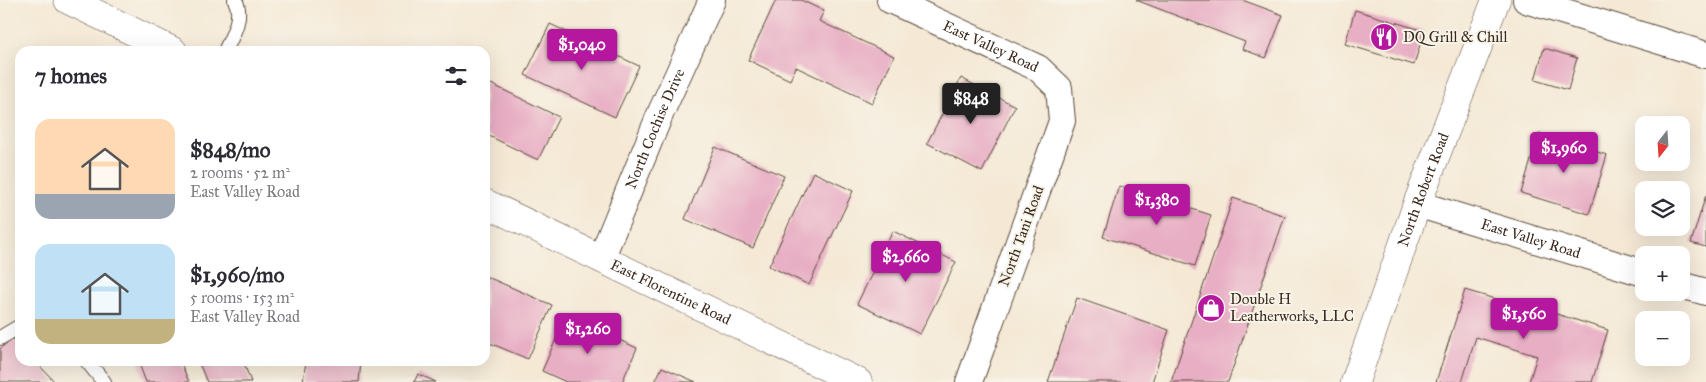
<!DOCTYPE html>
<meta charset="utf-8">
<style>
:root{--surface:#fff;--page:#f2f2f3;--text:#2b2b33;--muted:#7c7c81;--accent:#b5179e}
body{margin:0;font-family:"IM FELL Great Primer",serif;background:var(--page);color:var(--text);height:100vh;display:flex;flex-direction:column;font-size:19px;white-space:nowrap}
*{box-sizing:border-box;margin:0}
p{font-size:16px;color:var(--muted)}
.icon{flex:none;width:28px;height:28px;fill:none;stroke:currentColor;stroke-width:2;stroke-linecap:round;stroke-linejoin:round}
.map{position:relative;flex:1;overflow:hidden}
.details{position:absolute;left:15px;top:46px;width:475px;height:320px;display:flex;flex-direction:column;background:var(--surface);border-radius:15px;box-shadow:0 5px 20px #0002}
.details>*{flex:none}
.needle{width:32px;rotate:197deg}
.buttons{position:absolute;left:1635px;top:116px;display:grid;gap:10px}
.buttons a{display:grid;place-items:center;width:55px;height:55px;border-radius:10px;background:var(--surface);box-shadow:0 5px 20px #0002;font-size:25px}
.price{position:absolute;translate:-50% -42px;padding:0 11px;border-radius:5px;background:var(--accent);color:#fff;font-size:16px;line-height:32px;filter:drop-shadow(0 1px 2px #0008)}
.price::after{content:'';position:absolute;left:50%;top:30px;width:15px;height:11px;margin-left:-8px;background:inherit;clip-path:polygon(0 0,100% 0,50% 100%)}
.price.selected{background:#222;color:#fff}
ul{padding:0;list-style:none}
li{display:flex;align-items:center;gap:15px;height:125px;padding:0 20px}
li span{display:grid;place-items:center;flex:none;width:140px;height:100px;border-radius:15px;color:#555}
li>.icon{margin-inline-start:auto}
span .icon{width:60px;height:60px;fill:#fffc;stroke-width:1}
li b{font-size:21px}
h2{display:flex;justify-content:space-between;align-items:center;height:60px;padding:0 20px;font-size:21px}
.map>svg:first-child{display:block}
.building{fill:#e8aec4}
.lines{fill:none;stroke-linecap:round;stroke-linejoin:round}
.service-casing{stroke:#57473a;stroke-width:16}
.minor-casing{stroke:#57473a;stroke-width:28}
.tertiary-casing{stroke:#57473a;stroke-width:29}
.secondary-casing{stroke:#57473a;stroke-width:29}
.service{stroke:#fff;stroke-width:14}
.minor{stroke:#fff;stroke-width:26}
.tertiary{stroke:#fff;stroke-width:28}
.secondary{stroke:#fff;stroke-width:28}
.labels{text-anchor:middle;dominant-baseline:central;stroke-width:4;stroke-linejoin:round;paint-order:stroke}
.poi-label{font-size:15px;fill:#3b2a1e;stroke:#f7f3e8;text-anchor:start}
.street-label{font-size:15px;fill:#3b2a1e;stroke:#f7f3e8}
</style>
<div class="map">
<svg width="1706" height="382" viewBox="0 0 1706 382">
<rect width="100%" height="100%" fill="#f7f3e8"/>
<filter id="ink" filterUnits="userSpaceOnUse"><feTurbulence type="fractalNoise" baseFrequency=".02" numOctaves="2"/><feDisplacementMap in="SourceGraphic" scale="10" xChannelSelector="R" yChannelSelector="G"/><feConvolveMatrix kernelMatrix="1 2 1 2 8 2 1 2 1" color-interpolation-filters="sRGB"/></filter>
<filter id="wash" filterUnits="userSpaceOnUse"><feTurbulence type="fractalNoise" baseFrequency=".0096" numOctaves="4" result="noise"/><feDisplacementMap in="SourceGraphic" scale="20" xChannelSelector="R" yChannelSelector="G"/><feGaussianBlur stdDeviation="1.12" result="paint"/><feColorMatrix in="noise" values="0 0 0 0 0 0 0 0 0 0 0 0 0 0 0 0 0 1.4 0 .05"/><feComposite in="paint" operator="in"/></filter>
<g filter="url(#wash)">
<rect width="100%" height="100%" fill="#f5e9d6"/>
<g id="blocks">
<g class="building">
<polygon points="776,0 801,0 824,11 819,21 894,56 872,103 796,67 790,80 748,60"/>
<polygon points="1136,0 1242,0 1283,15 1266,58 1242,49 1245,42"/>
<polygon points="1355,10 1424,31 1414,65 1345,44"/>
<polygon points="550,24 639,66 615,117 525,75"/>
<polygon points="1544,48 1577,58 1568,90 1535,80"/>
<polygon points="961,78 1015,106 982,172 927,143"/>
<polygon points="485,81 559,117 538,160 485,134"/>
<polygon points="1539,134 1607,155 1589,214 1521,193"/>
<polygon points="715,147 784,176 753,248 685,219"/>
<polygon points="813,172 853,191 809,285 769,266"/>
<polygon points="1119,186 1211,215 1195,266 1103,237"/>
<polygon points="1706,195 1706,247 1691,243"/>
<polygon points="1233,198 1285,216 1228,382 1171,382"/>
<polygon points="893,231 956,262 920,334 857,304"/>
<polygon points="485,276 552,305 528,359 485,341"/>
<polygon points="1465,290 1548,315 1550,312 1608,330 1592,382 1529,382 1537,356 1476,337 1462,382 1436,382"/>
<polygon points="1077,298 1169,330 1152,382 1048,382"/>
<polygon points="566,316 637,348 622,382 566,382 542,371"/>
<polygon points="12,338 20,346 20,361 35,361 55,382 0,382 0,349"/>
<polygon points="138,361 180,361 189,382 146,382"/>
<polygon points="198,361 243,361 251,382 207,382"/>
<polygon points="306,361 361,361 359,382 303,382"/>
<polygon points="662,367 696,382 655,382"/>
<polygon points="418,374 436,382 414,382"/>
</g>
</g>
</g>
<g filter="url(#ink)">
<use href="#blocks" fill-opacity="0" stroke="#57473a" stroke-width="1"/>
<g class="lines">
<g class="service-casing">
<g id="service">
<path d="M225,51C232,36 244,16 235,0"/>
<polyline points="0,338 20,326"/>
<polyline points="87,361 104,382"/>
</g>
</g>
<g class="minor-casing">
<g id="minor">
<path id="s1" d="M890,0L1038,68L1059,88L1062,121L969,382"/>
<polyline points="1526,0 1706,55"/>
<path id="s2" d="M1417,204L1644,273"/>
<path id="s3" d="M601,259L661,112L712,0"/>
<polyline points="1681,285 1706,292"/>
</g>
</g>
<g class="tertiary-casing">
<g id="tertiary">
<polyline points="68,0 173,51"/>
<path id="s4" d="M485,203L858,382"/>
</g>
</g>
<g class="secondary-casing">
<g id="secondary">
<path id="s5" d="M1355,382L1417,204L1496,0"/>
</g>
</g>
<use href="#service" class="service"/>
<use href="#minor" class="minor"/>
<use href="#tertiary" class="tertiary"/>
<use href="#secondary" class="secondary"/>
</g>
</g>
<defs>
<g id="restaurant-disc" transform="scale(1.4375)"><circle r="9.5" fill="#b5179e" stroke="#f7f3e8"/><path d="M-5-6h1v4h1v-4h1v4h1v-4h1v5L-1.5 .5V6h-2V.5L-5-1ZM5-6V6H3V1.5H1.5Q1.5-4 5-6Z" fill="#fff"/></g>
<g id="shop-disc" transform="scale(1.4375)"><circle r="9.5" fill="#b5179e" stroke="#f7f3e8"/><path d="M-5-2.5h2.3a2.7 3.5 0 0 1 5.4 0H5L5.5 6h-11ZM-1.5-2.5h3a1.5 2.3 0 0 0-3 0Z" fill="#fff"/></g>
</defs>
<g fill-rule="evenodd">
<use href="#restaurant-disc" x="1384" y="37"/>
<use href="#shop-disc" x="1211" y="308"/>
</g>
<g class="labels">
<g class="poi-label">
<text x="1403" y="37">DQ Grill &amp; Chill</text>
<text x="1230" y="299">Double H<tspan x="1230" dy="17">Leatherworks, LLC</tspan></text>
</g>
<g class="street-label">
<text stroke="none"><textPath href="#s1" startOffset="111">East Valley Road</textPath></text>
<text stroke="none"><textPath href="#s3" startOffset="141">North Cochise Drive</textPath></text>
<text stroke="none"><textPath href="#s5" startOffset="204">North Robert Road</textPath></text>
<text transform="translate(1021 236) rotate(-70)">North Tani Road</text>
<text stroke="none"><textPath href="#s2" startOffset="119">East Valley Road</textPath></text>
<text stroke="none"><textPath href="#s4" startOffset="206">East Florentine Road</textPath></text>
</g>
</g>
</svg>
<div class="buttons">
<a><svg class="needle" viewBox="-14 -14 28 28"><path d="M0-13l5 13h-10z" fill="#e53935"/><path d="M0 13l5-13h-10z" fill="#7c7c81"/></svg></a>
<a><svg class="icon" aria-label="layers" viewBox="0 0 24 24"><path d="M12 4l9 5-9 5-9-5zM3 14l9 5 9-5"/></svg></a>
<a>+</a>
<a>−</a>
</div>
<b class="price" style="left:582px;top:71px">$1,040</b>
<b class="price selected" style="left:971px;top:125px">$848</b>
<b class="price" style="left:1564px;top:174px">$1,960</b>
<b class="price" style="left:1157px;top:226px">$1,380</b>
<b class="price" style="left:906px;top:283px">$2,660</b>
<b class="price" style="left:1524px;top:340px">$1,560</b>
<b class="price" style="left:588px;top:355px">$1,260</b>
<section class="details">
<h2>7 homes<svg class="icon" aria-label="filters" viewBox="0 0 24 24"><path d="M4 7h16M4 17h16"/><circle cx="9" cy="7" r="2"/><circle cx="15" cy="17" r="2"/></svg></h2>
<ul>
<li><span style="background:linear-gradient(#ffd9b3 75%,#9aa5b1 0)"><svg class="icon" aria-label="home" viewBox="0 0 24 24"><path d="M3 11l9-7 9 7M6 9v11h12V9"/></svg></span><div><b>$848/mo</b><p>2 rooms · 52 m²</p><p>East Valley Road</p></div></li>
<li><span style="background:linear-gradient(#bfe0f5 75%,#c2b280 0)"><svg class="icon" aria-label="home" viewBox="0 0 24 24"><path d="M3 11l9-7 9 7M6 9v11h12V9"/></svg></span><div><b>$1,960/mo</b><p>5 rooms · 153 m²</p><p>East Valley Road</p></div></li>
</ul>
</section>
</div>
